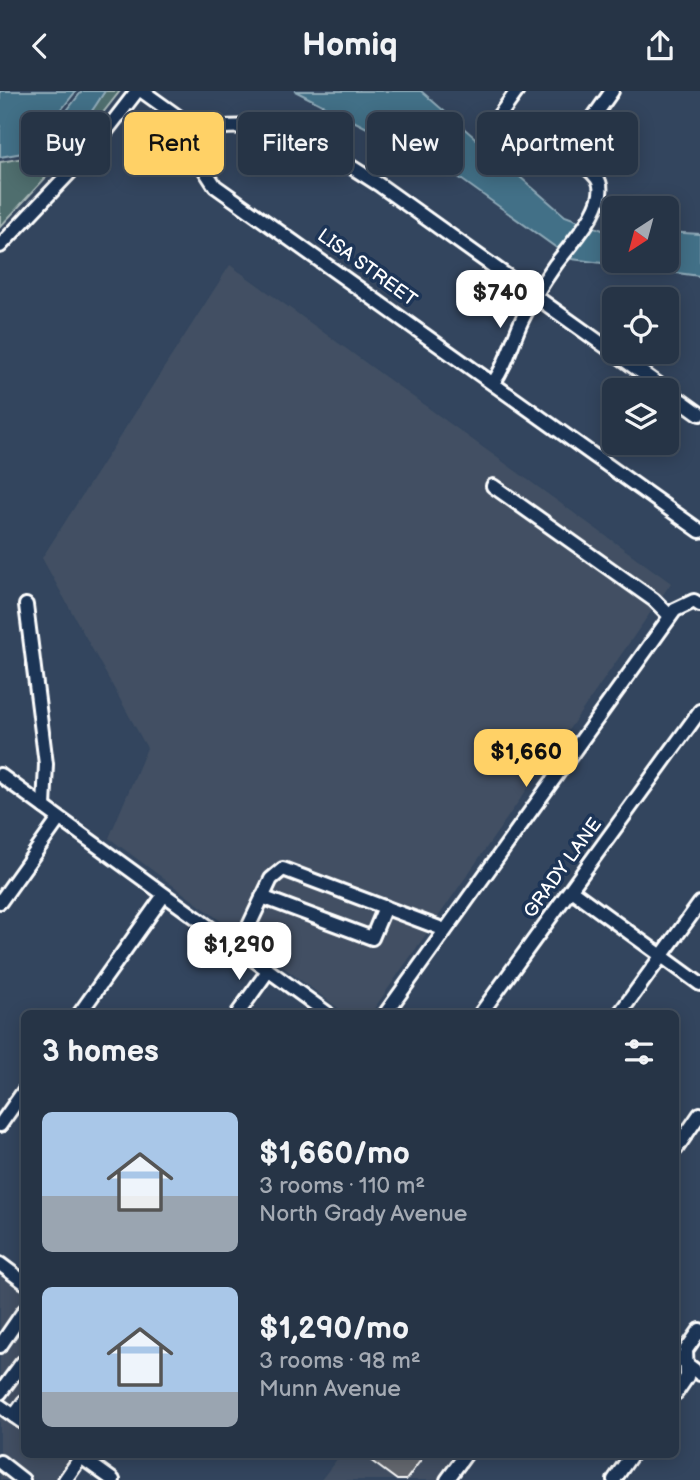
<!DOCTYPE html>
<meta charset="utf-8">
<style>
:root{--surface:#263446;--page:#2e3c4d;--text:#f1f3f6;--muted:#a4aab3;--line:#424f5f;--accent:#ffd166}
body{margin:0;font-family:"Balsamiq Sans",sans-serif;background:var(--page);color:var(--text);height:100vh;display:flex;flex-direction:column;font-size:26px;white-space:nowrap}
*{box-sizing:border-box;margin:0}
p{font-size:23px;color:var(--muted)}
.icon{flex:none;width:38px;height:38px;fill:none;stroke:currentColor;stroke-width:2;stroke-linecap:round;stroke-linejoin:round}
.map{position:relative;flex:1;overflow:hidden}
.drawer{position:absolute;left:21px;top:919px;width:658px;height:448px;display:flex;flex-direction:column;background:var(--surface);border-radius:10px;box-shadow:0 4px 18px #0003,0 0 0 2px var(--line)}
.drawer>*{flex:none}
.guide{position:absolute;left:21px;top:21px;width:658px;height:63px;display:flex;gap:14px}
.needle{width:46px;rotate:216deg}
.controls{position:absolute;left:602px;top:105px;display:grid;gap:14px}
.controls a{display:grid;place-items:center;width:77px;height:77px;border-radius:10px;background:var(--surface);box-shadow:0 4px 18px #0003,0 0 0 2px var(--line);font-size:35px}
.price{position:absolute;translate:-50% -60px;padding:0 16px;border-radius:14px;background:#fff;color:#222;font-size:23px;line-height:46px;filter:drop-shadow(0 2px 4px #0008)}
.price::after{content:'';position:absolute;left:50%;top:42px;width:21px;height:16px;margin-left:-10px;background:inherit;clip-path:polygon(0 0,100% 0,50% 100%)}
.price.current{background:var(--accent);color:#111}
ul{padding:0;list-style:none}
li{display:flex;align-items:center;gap:21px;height:175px;padding:0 21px}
li span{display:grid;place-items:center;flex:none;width:196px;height:140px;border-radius:10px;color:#555}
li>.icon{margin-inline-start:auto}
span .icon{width:84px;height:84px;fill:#fffc;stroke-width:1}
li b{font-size:30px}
h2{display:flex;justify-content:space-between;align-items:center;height:84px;padding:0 21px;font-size:30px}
.tag{padding:0 24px;border-radius:10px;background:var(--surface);box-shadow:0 4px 18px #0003,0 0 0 2px var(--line);font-size:24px;line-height:63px}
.tag.current{background:var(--accent);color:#111}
header{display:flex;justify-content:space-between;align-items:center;height:91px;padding:0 21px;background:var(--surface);font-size:32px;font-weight:700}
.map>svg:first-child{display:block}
.built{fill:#425063}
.green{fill:#4f6e6e;stroke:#a7b6b6;stroke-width:2}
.water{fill:#436f87;stroke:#8ea9b7;stroke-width:2}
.building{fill:#656970;stroke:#fff;stroke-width:2}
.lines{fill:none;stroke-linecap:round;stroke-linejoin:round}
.minor-casing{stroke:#fff;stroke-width:18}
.minor{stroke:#1d3557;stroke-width:12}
.labels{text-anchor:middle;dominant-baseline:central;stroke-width:7;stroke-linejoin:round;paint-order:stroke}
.street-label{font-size:19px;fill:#fff;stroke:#1d3557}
</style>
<header><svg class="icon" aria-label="back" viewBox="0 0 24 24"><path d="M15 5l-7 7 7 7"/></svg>Homiq<svg class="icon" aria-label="share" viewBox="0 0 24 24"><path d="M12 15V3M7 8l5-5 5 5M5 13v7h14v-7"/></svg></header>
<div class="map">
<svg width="700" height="1389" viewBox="0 0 700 1389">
<rect width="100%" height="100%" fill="#33455e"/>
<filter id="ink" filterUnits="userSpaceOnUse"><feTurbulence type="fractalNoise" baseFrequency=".0143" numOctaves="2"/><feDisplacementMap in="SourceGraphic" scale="14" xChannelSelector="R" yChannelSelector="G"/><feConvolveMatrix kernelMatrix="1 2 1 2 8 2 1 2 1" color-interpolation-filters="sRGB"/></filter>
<g filter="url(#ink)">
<g class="built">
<polygon points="230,174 671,492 371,922 345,922 109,747 147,657 42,467"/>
<polygon points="0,1181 24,1198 24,1210 0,1245"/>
<polygon points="24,1230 24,1363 76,1363 58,1389 0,1389 0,1264"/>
<polygon points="341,1363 459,1363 440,1389 321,1389"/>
</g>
<polygon class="green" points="105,0 120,0 87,42 0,136 0,71 30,66 42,52 45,53 75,42"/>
<g class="water">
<polygon points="0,0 76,0 28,61 0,66"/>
<path d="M82,0H105C91,21 72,58 42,52Z"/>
<polygon points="295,0 421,0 565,125 605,140 614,140 614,170 667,170 667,141 700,143 700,185 572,168 447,78"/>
</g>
<polygon class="building" points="362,1363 420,1363 423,1366 406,1389 397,1389"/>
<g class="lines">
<g class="minor-casing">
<g id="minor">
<polyline points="142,0 198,40 206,81 215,95 700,440"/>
<path d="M198,40C277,23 317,54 381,95L700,323"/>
<polyline points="566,65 612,0"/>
<polyline points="0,155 93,57 137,0"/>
<path d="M493,292C507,273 512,250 522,229C531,210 543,191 555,174C569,155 613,109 597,87C581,66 549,62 526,52C515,47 504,39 494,32L517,0"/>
<polyline points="493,395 654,509 670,525"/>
<polyline points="26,514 46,673 44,716"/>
<polyline points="0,684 327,922"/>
<polyline points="571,799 700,893"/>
<polyline points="262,806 372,847 385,816"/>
<polyline points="0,811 59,728"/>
<polyline points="238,858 271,788 283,778 445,839"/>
<polyline points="80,922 164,804"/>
<polyline points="238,922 268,880"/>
<polyline points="386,922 675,519 694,510 700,514"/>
<polyline points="481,922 700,620"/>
<polyline points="620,922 700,812"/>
<polyline points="0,1034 24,1000"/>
<polyline points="676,1058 700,1023"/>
<polyline points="0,1173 24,1191"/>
<polyline points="0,1255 24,1220"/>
<polyline points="676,1265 700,1283"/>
<polyline points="0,1302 22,1272"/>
<polyline points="676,1302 687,1286 686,1259 700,1239"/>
<polyline points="0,1315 24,1332"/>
<polyline points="14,1325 24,1311"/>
<polyline points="81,1366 113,1389"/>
<polyline points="0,1371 23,1389"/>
<polyline points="65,1389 83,1363"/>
<polyline points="447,1389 466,1363"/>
<polyline points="614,1389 632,1363"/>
</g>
</g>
<use href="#minor" class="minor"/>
</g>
</g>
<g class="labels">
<g class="street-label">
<text transform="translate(367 177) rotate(36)">LISA STREET</text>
<text transform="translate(563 777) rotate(-54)">GRADY LANE</text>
</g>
</g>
</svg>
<div class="controls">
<a><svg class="needle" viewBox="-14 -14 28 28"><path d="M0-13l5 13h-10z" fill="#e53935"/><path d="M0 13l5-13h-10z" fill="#a4aab3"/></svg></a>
<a><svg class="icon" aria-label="locate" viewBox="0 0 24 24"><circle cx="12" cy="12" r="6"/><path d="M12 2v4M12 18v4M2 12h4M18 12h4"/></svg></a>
<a><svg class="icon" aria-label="layers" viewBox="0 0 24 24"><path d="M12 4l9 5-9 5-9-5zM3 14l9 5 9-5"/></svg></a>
</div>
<b class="price" style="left:500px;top:239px">$740</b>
<b class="price current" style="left:526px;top:698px">$1,660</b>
<b class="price" style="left:239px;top:891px">$1,290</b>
<div class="guide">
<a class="tag">Buy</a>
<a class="tag current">Rent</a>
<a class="tag">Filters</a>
<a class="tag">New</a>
<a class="tag">Apartment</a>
</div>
<section class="drawer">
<h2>3 homes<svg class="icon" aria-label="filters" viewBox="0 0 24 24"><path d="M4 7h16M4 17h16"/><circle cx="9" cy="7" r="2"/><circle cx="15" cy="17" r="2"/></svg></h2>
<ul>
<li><span style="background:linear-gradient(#a9c7e8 60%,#9aa5b1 0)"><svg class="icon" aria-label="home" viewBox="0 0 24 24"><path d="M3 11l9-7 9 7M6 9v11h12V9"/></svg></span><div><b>$1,660/mo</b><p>3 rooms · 110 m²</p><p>North Grady Avenue</p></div></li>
<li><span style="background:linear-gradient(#a9c7e8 75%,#9aa5b1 0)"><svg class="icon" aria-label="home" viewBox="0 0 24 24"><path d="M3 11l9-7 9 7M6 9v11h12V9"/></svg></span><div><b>$1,290/mo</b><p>3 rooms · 98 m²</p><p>Munn Avenue</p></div></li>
</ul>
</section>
</div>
